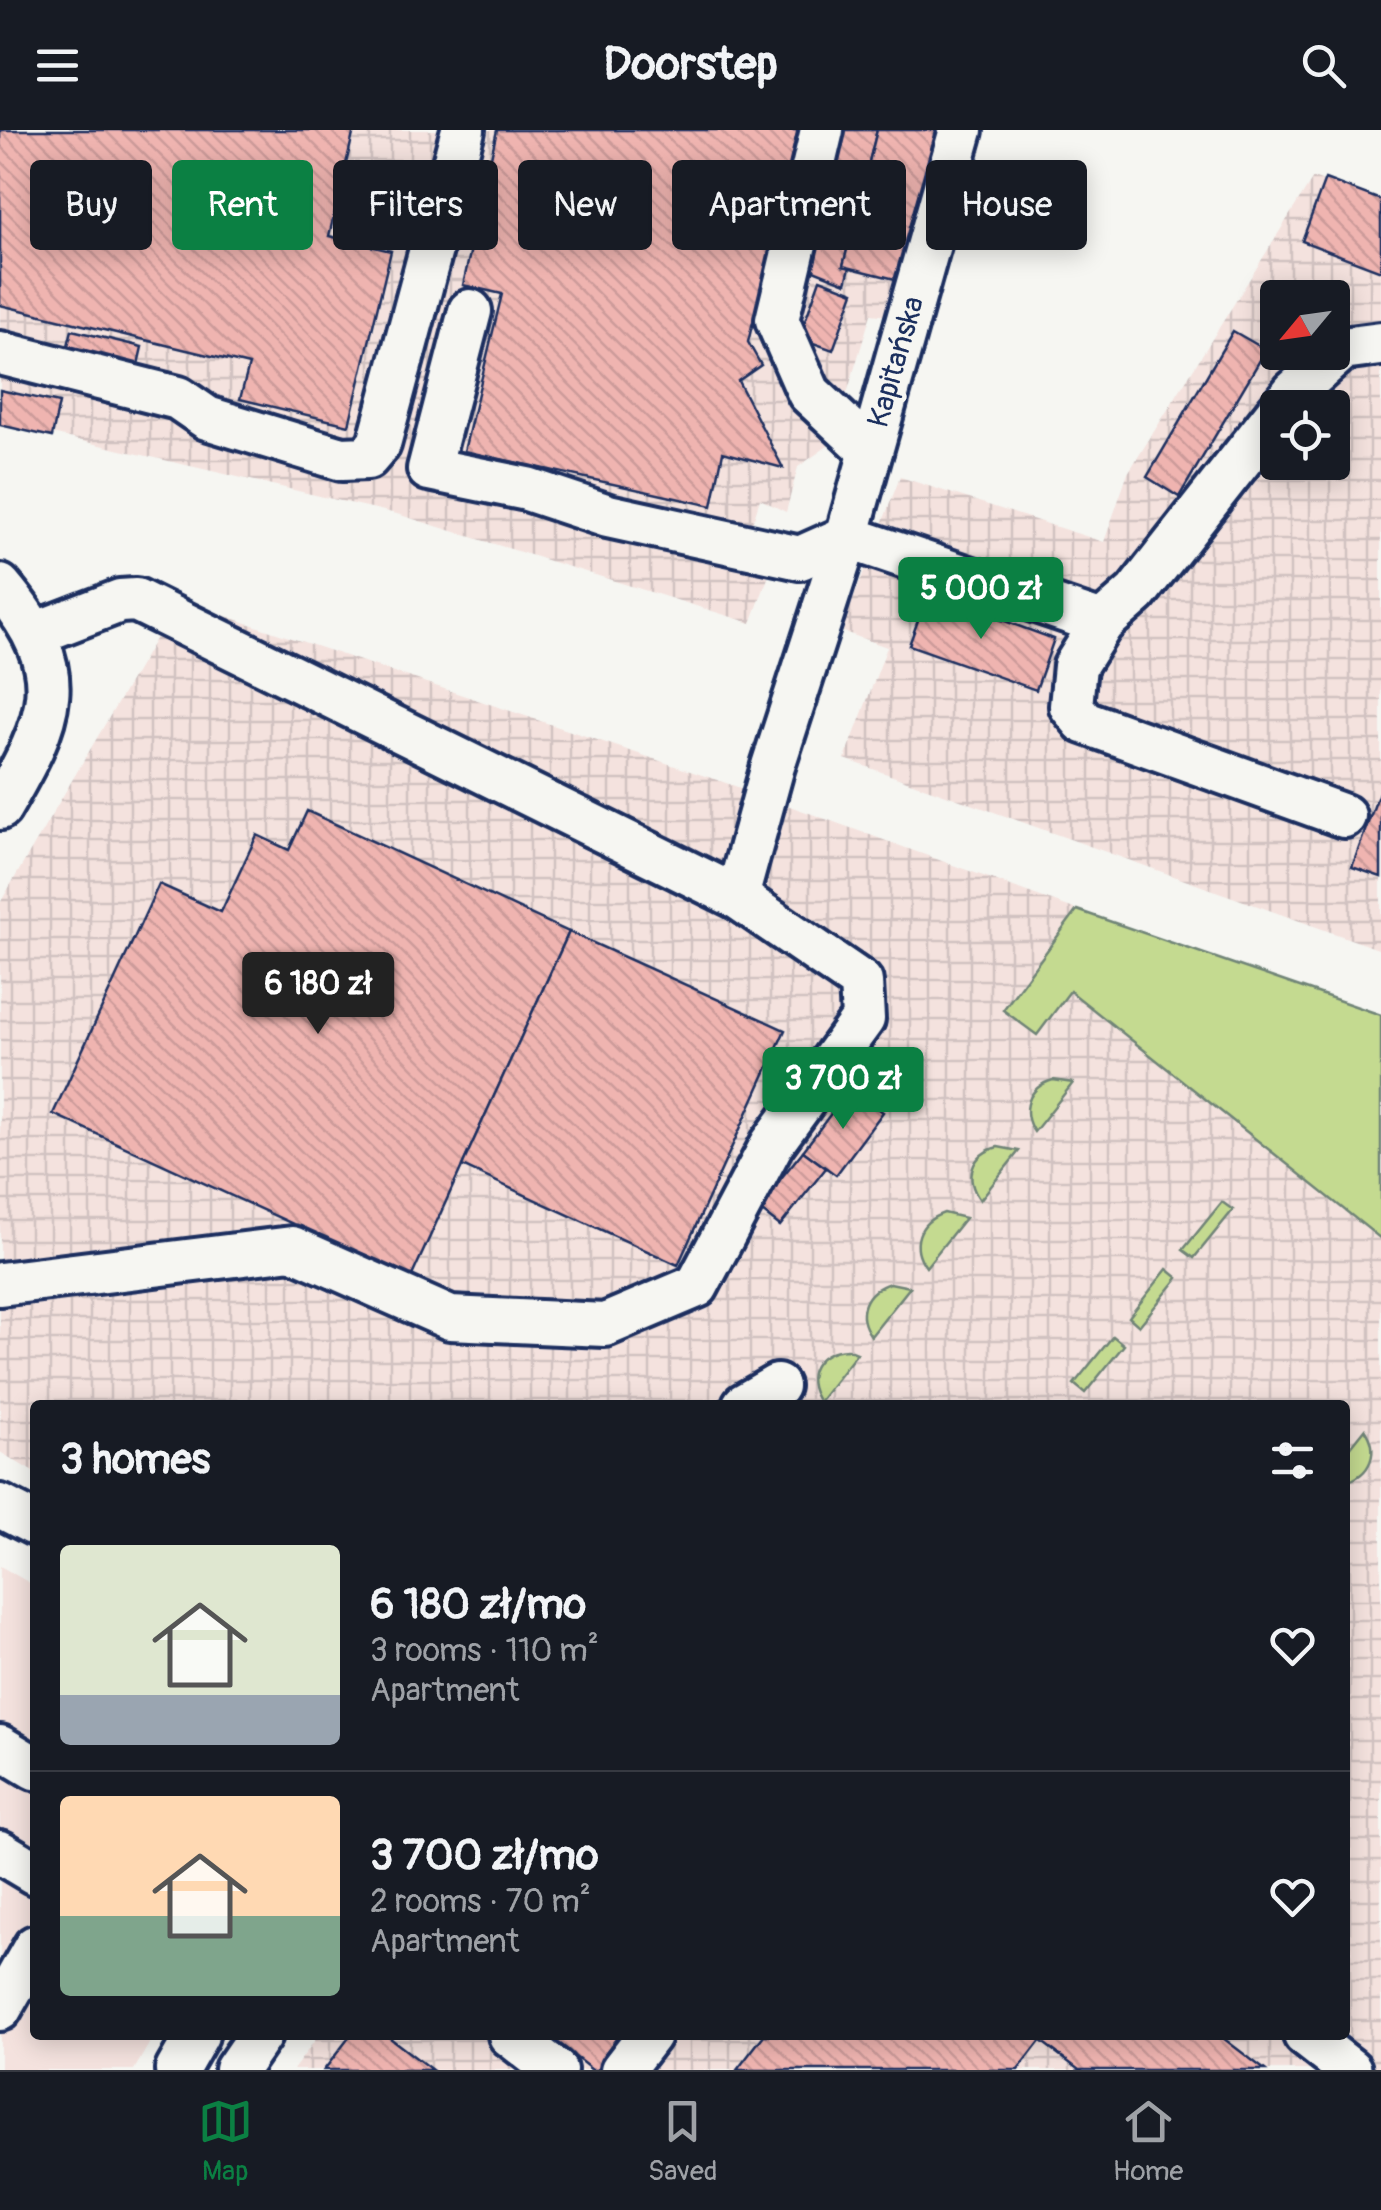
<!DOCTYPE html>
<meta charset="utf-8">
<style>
:root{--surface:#171b24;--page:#242831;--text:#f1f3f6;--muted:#9ea1a6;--line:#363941;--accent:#0b8043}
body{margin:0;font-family:Pangolin,sans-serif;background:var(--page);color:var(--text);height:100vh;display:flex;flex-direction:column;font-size:38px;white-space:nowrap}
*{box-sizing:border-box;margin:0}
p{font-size:32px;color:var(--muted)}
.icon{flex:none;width:55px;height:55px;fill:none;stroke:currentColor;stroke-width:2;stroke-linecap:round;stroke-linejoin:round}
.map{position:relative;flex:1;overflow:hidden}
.details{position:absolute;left:30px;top:1270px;width:1320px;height:640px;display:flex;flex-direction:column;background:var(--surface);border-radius:10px;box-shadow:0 5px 25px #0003}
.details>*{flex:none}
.top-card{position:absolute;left:30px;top:30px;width:1322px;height:90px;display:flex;gap:20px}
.needle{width:65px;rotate:241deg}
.fabs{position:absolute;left:1260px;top:150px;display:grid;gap:20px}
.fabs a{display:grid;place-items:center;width:90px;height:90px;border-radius:10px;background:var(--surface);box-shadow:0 5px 25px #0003;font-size:50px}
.price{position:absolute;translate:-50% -85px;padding:0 22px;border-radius:10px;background:var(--accent);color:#fff;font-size:32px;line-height:65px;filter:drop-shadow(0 2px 5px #0008)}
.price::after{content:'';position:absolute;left:50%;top:60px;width:30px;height:22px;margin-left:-15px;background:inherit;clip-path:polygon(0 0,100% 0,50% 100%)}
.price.on{background:#222;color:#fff}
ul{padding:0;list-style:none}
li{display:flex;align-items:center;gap:30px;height:250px;padding:0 30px}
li+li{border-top:2px solid var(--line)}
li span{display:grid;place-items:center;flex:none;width:280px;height:200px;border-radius:10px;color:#555}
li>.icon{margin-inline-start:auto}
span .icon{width:120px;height:120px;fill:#fffc;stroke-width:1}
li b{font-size:42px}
h2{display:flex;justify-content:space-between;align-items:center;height:120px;padding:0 30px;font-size:42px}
.chip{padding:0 35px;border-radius:10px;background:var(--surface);box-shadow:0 5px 25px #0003;font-size:35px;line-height:90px}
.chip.on{background:var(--accent);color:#fff}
header{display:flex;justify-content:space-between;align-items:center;height:130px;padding:0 30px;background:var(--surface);font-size:45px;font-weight:700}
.tabs{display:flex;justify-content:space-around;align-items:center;height:140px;border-top:2px solid var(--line);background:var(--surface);font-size:28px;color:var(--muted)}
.tabs a{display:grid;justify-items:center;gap:5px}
.tabs .on{color:var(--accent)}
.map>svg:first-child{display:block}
.built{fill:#f4e2de}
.industrial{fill:url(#industrial-grid);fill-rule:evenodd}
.grass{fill:#c4da90;stroke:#708477;stroke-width:2.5}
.building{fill:url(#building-back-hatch);stroke:#1b2f5e;stroke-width:2.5}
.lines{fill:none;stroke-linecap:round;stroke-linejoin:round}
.minor-casing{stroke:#1b2f5e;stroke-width:50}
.minor{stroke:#f6f6f2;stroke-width:42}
.labels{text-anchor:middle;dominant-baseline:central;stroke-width:9;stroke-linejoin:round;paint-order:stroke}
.street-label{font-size:30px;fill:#1b2f5e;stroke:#f6f6f2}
</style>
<header><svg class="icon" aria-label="menu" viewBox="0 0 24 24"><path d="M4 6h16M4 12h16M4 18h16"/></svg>Doorstep<svg class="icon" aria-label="search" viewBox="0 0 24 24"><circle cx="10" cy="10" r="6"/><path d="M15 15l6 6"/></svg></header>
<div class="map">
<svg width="1381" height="1940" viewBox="0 0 1381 1940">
<defs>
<pattern id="industrial-grid" width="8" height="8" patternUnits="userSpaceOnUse" patternTransform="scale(2.5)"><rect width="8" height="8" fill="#f4e2de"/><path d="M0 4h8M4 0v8" fill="none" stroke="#d1c2c1"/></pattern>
<pattern id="building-back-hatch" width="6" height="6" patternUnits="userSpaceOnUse" patternTransform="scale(2.5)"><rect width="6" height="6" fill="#efb4b0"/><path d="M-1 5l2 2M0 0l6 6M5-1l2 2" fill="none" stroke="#cc9b9a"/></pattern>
</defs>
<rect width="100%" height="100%" fill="#f6f6f2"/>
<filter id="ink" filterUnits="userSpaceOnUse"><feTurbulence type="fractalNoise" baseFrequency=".01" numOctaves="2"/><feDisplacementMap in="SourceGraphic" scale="20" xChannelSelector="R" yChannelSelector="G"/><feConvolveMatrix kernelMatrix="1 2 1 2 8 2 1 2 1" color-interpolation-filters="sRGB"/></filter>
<g filter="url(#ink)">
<polygon class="built" points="0,1436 35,1456 35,1905 154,1905 134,1940 0,1940"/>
<g class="industrial">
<polygon points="0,0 945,0 897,187 871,184 832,313 798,337 786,382 760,369 740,431 771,440 751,493 397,384 0,292"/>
<path d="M1313,48L1381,73V820L845,629L887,517L841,501L900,347L1104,412L1128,343ZM1278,168H1332V222H1278ZM1278,278H1332V332H1278Z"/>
<polygon points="178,470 732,655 1077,780 1381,885 1381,1940 293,1940 319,1905 1345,1905 1345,1275 35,1275 35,1343 0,1322 0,773"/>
</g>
<g class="grass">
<polygon points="1077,780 1381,885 1381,1109 1070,861 1037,905 1003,880"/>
<path d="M1053,950L1073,953L1034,1002C1020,981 1028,957 1053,950Z"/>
<path d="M998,1017L1019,1021L980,1070C964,1048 971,1024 998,1017Z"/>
<polygon points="1222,1072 1233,1080 1194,1128 1183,1120"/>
<path d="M944,1083L965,1088L926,1137C910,1115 918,1092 944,1083Z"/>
<polygon points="1167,1139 1178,1148 1139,1196 1129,1187"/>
<path d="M890,1153L910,1157L871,1206C855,1184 864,1161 890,1153Z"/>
<polygon points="1113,1206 1124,1215 1085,1263 1074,1254"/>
<path d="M847,1219L857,1223L819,1272C801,1246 816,1220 847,1219Z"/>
<path d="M1365,1299C1380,1321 1371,1345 1345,1352V1324Z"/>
</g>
<g class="building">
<polygon points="0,0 354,0 329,106 391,121 349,295 240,269 249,235 0,175"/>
<polygon points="497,0 800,0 748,212 761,235 738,251 783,338 723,322 712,376 464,321 502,164 463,155"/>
<polygon points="839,0 877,0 843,136 850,137 846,153 806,137"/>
<polygon points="877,0 937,0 899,150 843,136"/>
<polygon points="1325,49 1381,70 1381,141 1302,111"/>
<polygon points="820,149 854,162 833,220 799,208"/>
<polygon points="72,200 142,217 135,248 64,231"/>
<polygon points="1233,201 1266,220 1179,367 1147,347"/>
<polygon points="0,260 59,273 52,307 0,295"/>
<polygon points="928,463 1054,509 1036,560 909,515"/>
<polygon points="1381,657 1381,747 1352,737"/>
<polygon points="307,681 569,802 411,1148 53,984 159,754 221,782 257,705 289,720"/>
<polygon points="569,802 785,900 678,1135 462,1036"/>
<polygon points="850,958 883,982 836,1045 803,1021"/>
<polygon points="803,1021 826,1038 780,1096 757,1078"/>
<polygon points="351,1905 386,1905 432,1940 324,1940"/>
<polygon points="547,1905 630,1905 604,1940 592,1940"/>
<polygon points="764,1905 1045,1905 1018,1940 737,1940"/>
<polygon points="1045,1905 1219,1905 1265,1940 1079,1940 1041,1911"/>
</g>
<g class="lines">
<g class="minor-casing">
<g id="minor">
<polyline points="822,0 777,190 809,263 871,321"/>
<polyline points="470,181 429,339 527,359 608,386 800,428 847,407 1102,493"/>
<polyline points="0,223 178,268 207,288 342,329 367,328 379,314 463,0"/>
<polyline points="1281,278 1294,262 1342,219 1381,214"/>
<polyline points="1278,282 1136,463 1102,493 1075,536 1071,576 1084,592 1344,686"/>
<path d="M0,456C74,543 52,588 0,678"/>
<polyline points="34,504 120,471 136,470 737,767 773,636 847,407 961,0"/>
<polyline points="0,1154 292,1118 450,1188 605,1195 697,1156 772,1014 863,889 861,852 737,767"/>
<polyline points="744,1275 777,1256"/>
<polyline points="0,1376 35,1394"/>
<polyline points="0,1617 35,1638"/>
<polyline points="0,1722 35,1743"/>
<polyline points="0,1879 35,1817"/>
<polyline points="510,1905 555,1940"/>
<polyline points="1305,1905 1350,1940"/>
<polyline points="177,1940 197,1905"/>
<polyline points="236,1940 260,1905"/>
<polyline points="622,1940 649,1905"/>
</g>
</g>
<use href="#minor" class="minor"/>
</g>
</g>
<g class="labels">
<g class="street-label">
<text transform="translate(896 232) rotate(-74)">Kapitańska</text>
</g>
</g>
</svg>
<div class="fabs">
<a><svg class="needle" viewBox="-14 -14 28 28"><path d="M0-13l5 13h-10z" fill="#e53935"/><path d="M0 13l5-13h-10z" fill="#9ea1a6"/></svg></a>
<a><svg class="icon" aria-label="locate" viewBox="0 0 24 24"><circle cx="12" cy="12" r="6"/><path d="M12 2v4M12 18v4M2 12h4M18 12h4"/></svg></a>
</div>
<b class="price" style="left:981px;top:512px">5 000 zł</b>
<b class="price on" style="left:318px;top:907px">6 180 zł</b>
<b class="price" style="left:843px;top:1002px">3 700 zł</b>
<div class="top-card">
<a class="chip">Buy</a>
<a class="chip on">Rent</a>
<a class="chip">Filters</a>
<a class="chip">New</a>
<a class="chip">Apartment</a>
<a class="chip">House</a>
</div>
<section class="details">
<h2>3 homes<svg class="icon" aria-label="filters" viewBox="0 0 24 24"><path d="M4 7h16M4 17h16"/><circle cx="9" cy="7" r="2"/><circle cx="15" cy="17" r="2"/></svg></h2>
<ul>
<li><span style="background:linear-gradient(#dfe7d0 75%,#9aa5b1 0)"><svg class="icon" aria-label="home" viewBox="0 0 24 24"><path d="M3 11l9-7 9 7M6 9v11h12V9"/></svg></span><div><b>6 180 zł/mo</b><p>3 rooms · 110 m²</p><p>Apartment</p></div><svg class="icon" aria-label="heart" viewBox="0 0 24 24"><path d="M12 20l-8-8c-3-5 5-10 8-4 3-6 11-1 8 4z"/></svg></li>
<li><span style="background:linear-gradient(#ffd9b3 60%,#7fa58c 0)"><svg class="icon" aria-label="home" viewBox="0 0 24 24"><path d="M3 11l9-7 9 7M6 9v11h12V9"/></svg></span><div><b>3 700 zł/mo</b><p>2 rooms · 70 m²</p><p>Apartment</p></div><svg class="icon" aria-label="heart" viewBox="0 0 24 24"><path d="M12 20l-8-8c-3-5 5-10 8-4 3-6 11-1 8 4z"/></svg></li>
</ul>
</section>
</div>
<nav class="tabs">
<a class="on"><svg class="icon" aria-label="map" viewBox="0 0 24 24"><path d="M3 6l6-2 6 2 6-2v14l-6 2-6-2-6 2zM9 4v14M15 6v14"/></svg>Map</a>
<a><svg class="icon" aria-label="saved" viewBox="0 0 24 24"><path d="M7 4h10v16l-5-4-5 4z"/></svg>Saved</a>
<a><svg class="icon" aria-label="home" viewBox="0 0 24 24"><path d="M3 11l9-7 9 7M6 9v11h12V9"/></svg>Home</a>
</nav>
